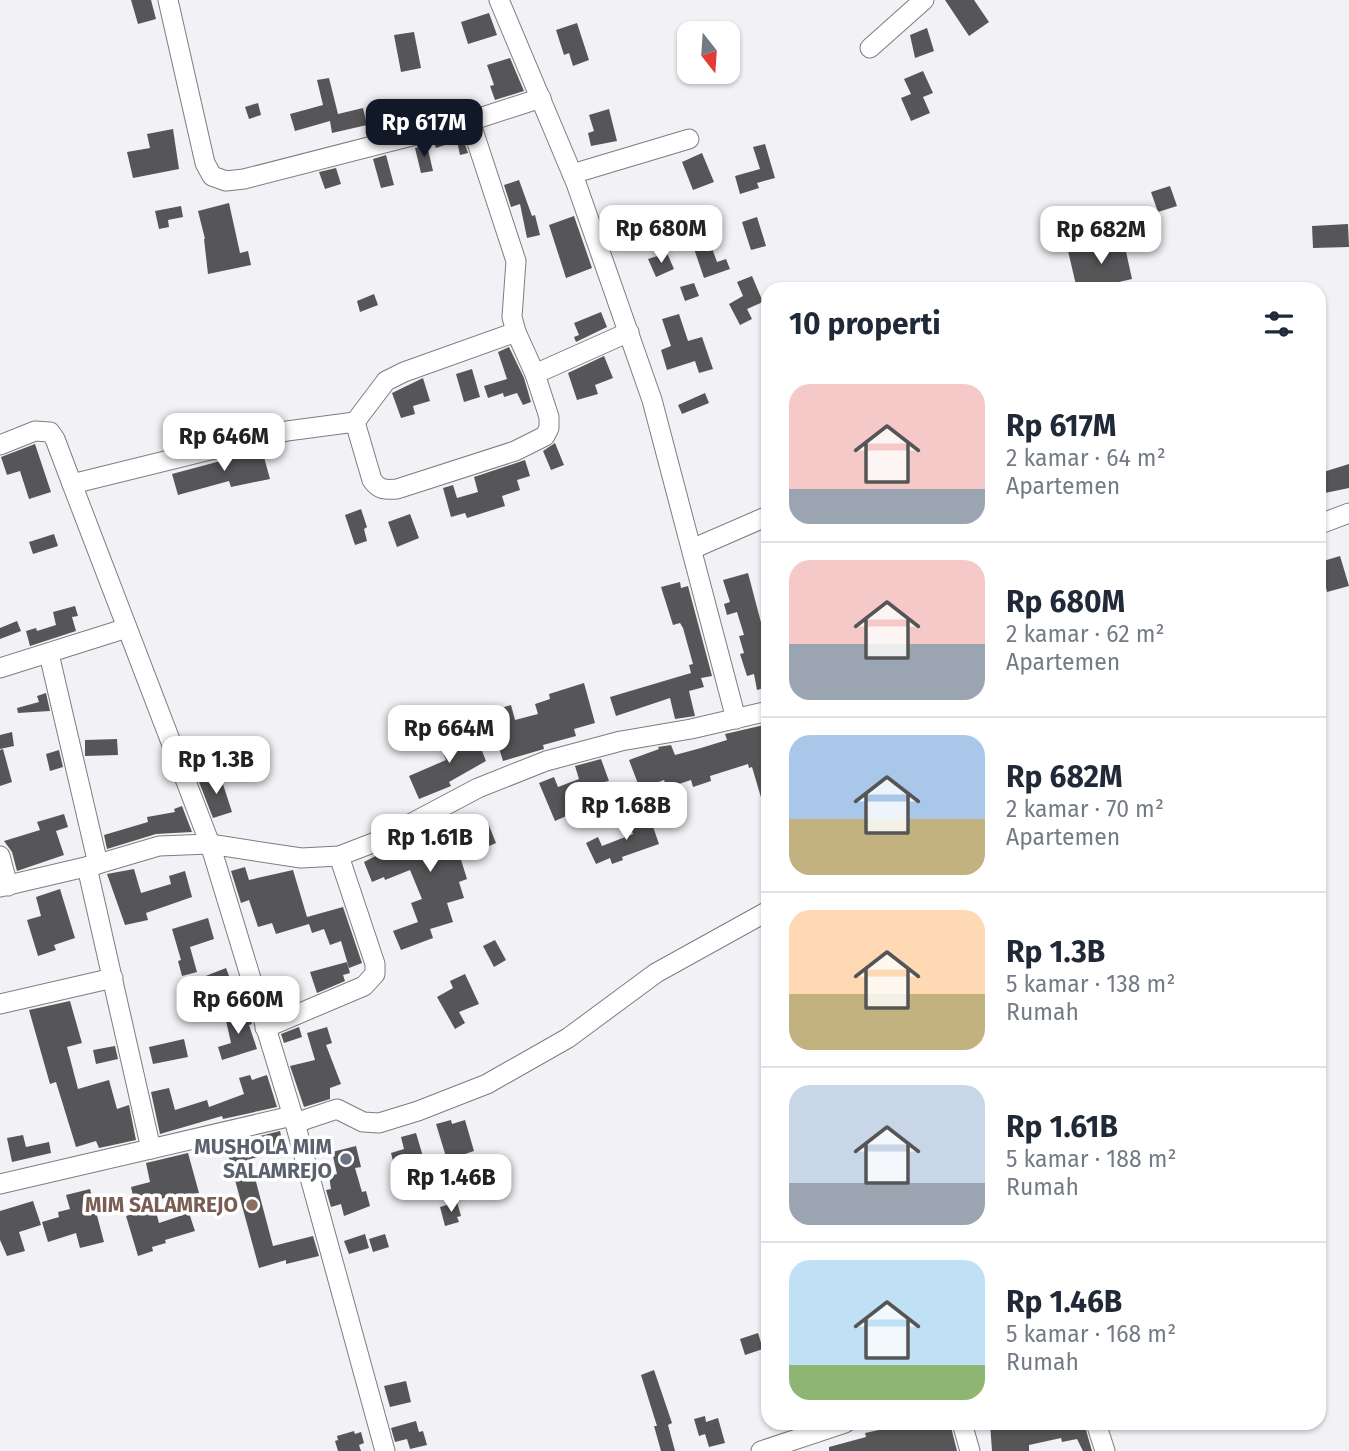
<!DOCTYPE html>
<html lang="id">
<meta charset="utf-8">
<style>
:root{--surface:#fff;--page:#f6f6f7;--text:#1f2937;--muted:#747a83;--line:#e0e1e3;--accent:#111827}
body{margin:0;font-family:"Fira Sans",sans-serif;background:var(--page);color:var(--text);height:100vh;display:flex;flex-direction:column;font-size:26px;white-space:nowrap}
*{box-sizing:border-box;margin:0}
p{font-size:23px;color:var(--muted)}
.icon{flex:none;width:38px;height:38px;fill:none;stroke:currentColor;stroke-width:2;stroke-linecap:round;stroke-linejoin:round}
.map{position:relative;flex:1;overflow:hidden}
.side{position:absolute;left:761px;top:282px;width:565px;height:1148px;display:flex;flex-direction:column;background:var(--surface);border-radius:21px;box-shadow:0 2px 5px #0004}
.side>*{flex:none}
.needle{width:46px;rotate:163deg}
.controls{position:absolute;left:677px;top:21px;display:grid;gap:14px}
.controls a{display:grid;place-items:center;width:63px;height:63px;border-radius:14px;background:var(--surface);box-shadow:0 2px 5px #0004;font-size:35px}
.price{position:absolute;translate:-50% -60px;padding:0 16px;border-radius:14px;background:#fff;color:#222;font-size:23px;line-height:46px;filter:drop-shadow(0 2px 4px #0008)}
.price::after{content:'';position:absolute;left:50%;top:42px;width:21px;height:16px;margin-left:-10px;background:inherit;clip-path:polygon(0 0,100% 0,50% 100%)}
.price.current{background:var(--accent);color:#fff}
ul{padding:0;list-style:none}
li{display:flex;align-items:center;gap:21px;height:175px;padding:0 28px}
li+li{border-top:2px solid var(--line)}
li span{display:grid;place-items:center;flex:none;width:196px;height:140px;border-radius:21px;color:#555}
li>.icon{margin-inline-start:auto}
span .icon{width:84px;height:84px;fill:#fffc;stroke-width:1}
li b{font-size:30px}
h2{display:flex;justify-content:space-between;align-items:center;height:84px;padding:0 28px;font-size:30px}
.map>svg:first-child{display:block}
.building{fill:#565659}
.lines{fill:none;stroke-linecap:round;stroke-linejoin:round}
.minor-casing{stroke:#7d7d81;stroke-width:21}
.minor{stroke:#fff;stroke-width:19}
.worship-dot{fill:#6b7280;stroke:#fff;stroke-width:2.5}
.education-dot{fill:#8d6e63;stroke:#fff;stroke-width:2.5}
.labels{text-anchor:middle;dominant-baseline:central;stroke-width:7;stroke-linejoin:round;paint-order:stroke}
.worship-label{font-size:21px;font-weight:bold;fill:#5b616d;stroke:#fff;text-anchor:end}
.education-label{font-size:21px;font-weight:bold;fill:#785e54;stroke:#fff;text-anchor:end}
</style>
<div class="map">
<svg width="1349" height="1451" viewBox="0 0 1349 1451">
<rect width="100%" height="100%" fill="#f2f2f6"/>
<g class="building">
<polygon points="131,0 151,0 156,19 138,24"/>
<polygon points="945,0 974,0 989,22 969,36"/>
<polygon points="489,13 497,35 468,44 461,22"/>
<polygon points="577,23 589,60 573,66 569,53 564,55 556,30"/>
<polygon points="927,28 934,51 915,58 910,35"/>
<polygon points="414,32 421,68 401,72 394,35"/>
<polygon points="510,58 524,91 495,100 490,86 494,85 487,65"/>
<polygon points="923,71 933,93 923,97 930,113 911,121 901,98 911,94 904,79"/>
<polygon points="329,78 338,114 363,108 367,125 332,133 330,121 295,131 290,114 323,105 317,80"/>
<polygon points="258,103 261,115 249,119 245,107"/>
<polygon points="609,109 617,141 591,146 588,133 594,131 589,115"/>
<polygon points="173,129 179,169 133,178 127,152 150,148 147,134"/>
<polygon points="462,136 468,153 460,155 457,141 436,148 434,143"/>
<polygon points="765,144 775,178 757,183 759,188 740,194 735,176 760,169 753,147"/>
<polygon points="427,145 433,171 421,173 415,148"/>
<polygon points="702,153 714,182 693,190 682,162"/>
<polygon points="386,155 394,185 381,188 373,159"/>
<polygon points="336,168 341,184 325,189 319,172"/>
<polygon points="519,180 532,216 535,215 540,235 527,238 520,204 511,207 504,185"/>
<polygon points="1170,186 1177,206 1158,212 1151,192"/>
<polygon points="229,203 240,253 248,251 251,265 208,274 204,239 205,239 198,211"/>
<polygon points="181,206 183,217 168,220 169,227 159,229 155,211"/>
<polygon points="710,212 719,236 709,240 717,262 726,259 730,269 704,278 691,240 703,236 696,217"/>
<polygon points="574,216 592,268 566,278 549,225"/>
<polygon points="757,217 766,246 751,250 742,222"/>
<polygon points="1348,224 1349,247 1313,248 1312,226"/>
<polygon points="1123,238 1132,279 1119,282 1121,289 1077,289 1068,251"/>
<polygon points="667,253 674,269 656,277 648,259"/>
<polygon points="752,276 763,302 747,309 752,319 740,325 729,304 743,296 737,282"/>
<polygon points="694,283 699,296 685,301 680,287"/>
<polygon points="374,294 378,305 360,312 357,301"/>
<polygon points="601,312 607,327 576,342 574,337 579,335 574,323"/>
<polygon points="679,314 688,341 702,337 713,369 699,373 695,361 667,370 661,350 671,346 662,319"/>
<polygon points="509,347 524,378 531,402 523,405 517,393 504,397 503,393 488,398 484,386 507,379 498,352"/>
<polygon points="604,356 613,378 595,385 598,394 577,400 568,373"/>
<polygon points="472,369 480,397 464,402 456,374"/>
<polygon points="423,378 430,401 413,406 415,414 401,418 392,393"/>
<polygon points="705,393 709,403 682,414 678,405"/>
<polygon points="555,443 564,465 551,470 543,451"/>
<polygon points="35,444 51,492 29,499 20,471 7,475 1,457"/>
<polygon points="262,450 270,479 231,487 229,481 178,495 172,474"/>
<polygon points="525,460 530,476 517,480 520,490 502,496 505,506 467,518 465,513 451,517 443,488 453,485 457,498 478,492 474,477"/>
<polygon points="1349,464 1349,488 1320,494 1320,473"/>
<polygon points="361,509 367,527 364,529 367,541 355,545 345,515"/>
<polygon points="410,514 419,538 397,547 388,522"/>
<polygon points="54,534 58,546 33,554 29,542"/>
<polygon points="1340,556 1349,586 1327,592 1320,562"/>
<polygon points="748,573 763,630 768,628 768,687 757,690 754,674 747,676 740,654 744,653 739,636 744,635 737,612 727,615 724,604 730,602 723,580"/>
<polygon points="680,582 681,588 688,586 712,676 701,678 704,687 689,691 695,716 675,719 670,698 616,716 610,697 691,673 689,665 693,664 683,628 680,623 673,625 661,587"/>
<polygon points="75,606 78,616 72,617 76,631 30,646 26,631 36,628 37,631 56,625 53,612"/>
<polygon points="17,621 21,631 0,639 0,628"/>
<polygon points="584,683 595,723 574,729 576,736 543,745 544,749 503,761 488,712 511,705 515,720 538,714 535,704 550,699 549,694"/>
<polygon points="46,693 50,711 18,713 17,708 39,702 37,696"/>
<polygon points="768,724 768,811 765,811 752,767 749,768 748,764 710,776 711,781 693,787 691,780 667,788 664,780 640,789 629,760 659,749 658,747 671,745 675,755 701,748 727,740 725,734"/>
<polygon points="12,732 14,746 0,749 0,735"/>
<polygon points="475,733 486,761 449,782 451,786 419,799 409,776 446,760 439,743 458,735 460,739"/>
<polygon points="117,739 118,755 85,756 85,740"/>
<polygon points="3,749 12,782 0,786 0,750"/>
<polygon points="59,750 63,767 50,771 46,754"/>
<polygon points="601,759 609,781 604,782 614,810 602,814 599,807 575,816 573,813 555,821 539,783 554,777 558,787 579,779 575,766"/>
<polygon points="220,775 232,812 213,818 199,782"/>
<polygon points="182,806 192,832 156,834 107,849 104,835 148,822 147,817 175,812 174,809"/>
<polygon points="64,814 68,827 56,831 64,855 17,871 12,852 4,841 40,830 37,822"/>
<polygon points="649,815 659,844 622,857 623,860 612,864 610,858 596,864 586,843 598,837 602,846 633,834 628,822"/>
<polygon points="462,818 467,832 488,823 496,843 480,850 478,843 458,850 467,879 459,882 464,898 447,903 453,922 430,929 433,938 401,950 393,931 418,922 411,903 422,899 410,870 385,880 384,877 372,882 364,862 414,836 415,838"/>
<polygon points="245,867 249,880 293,870 307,917 343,907 362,963 349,968 341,941 330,945 324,929 312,933 309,924 276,934 272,923 258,927 249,900 241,903 231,871"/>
<polygon points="134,869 141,893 171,884 169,876 185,871 192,897 146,913 148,920 125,925 107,874"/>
<polygon points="60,889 75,938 54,945 56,950 38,956 27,920 41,916 36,897"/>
<polygon points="208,918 214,939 190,947 197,972 182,976 178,961 181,960 172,929"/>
<polygon points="495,940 506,960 494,967 483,946"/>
<polygon points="347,962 350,973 343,975 345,981 317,993 310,972"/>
<polygon points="226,968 231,981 198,994 193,981"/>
<polygon points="465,974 479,1004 459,1012 465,1023 455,1029 437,997 453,988 450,981"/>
<polygon points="295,994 296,1002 276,1010 272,1000"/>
<polygon points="70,1001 82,1043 67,1047 78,1089 109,1080 117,1109 129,1105 136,1140 99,1148 96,1141 76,1147 56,1082 50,1084 29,1010"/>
<polygon points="248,1011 252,1024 249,1025 257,1049 222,1060 218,1047 231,1043 225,1016"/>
<polygon points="299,1027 302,1037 284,1043 281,1034"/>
<polygon points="327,1027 332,1043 326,1045 341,1084 330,1088 330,1099 304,1107 290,1066 315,1060 307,1033"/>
<polygon points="184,1039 188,1057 153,1064 149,1047"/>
<polygon points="115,1046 118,1059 96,1064 93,1050"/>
<polygon points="250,1075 252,1080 267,1075 277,1107 223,1119 222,1116 160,1134 151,1092 169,1088 175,1110 207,1100 209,1107 244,1094 239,1078"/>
<polygon points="451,1120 452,1124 465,1120 474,1151 447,1160 436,1124"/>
<polygon points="280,1131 284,1150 250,1159 273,1246 313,1236 319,1256 286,1264 286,1260 259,1268 226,1147 233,1145 232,1143"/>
<polygon points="416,1133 424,1160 395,1169 391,1153 404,1149 401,1137"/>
<polygon points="23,1135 26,1147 49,1142 51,1153 12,1162 7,1138"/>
<polygon points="356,1146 361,1167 355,1168 362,1192 366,1191 370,1206 344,1216 341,1204 331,1207 326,1190 331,1189 329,1176 337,1174 332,1152"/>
<polygon points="188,1153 199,1193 177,1199 176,1195 153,1201 159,1223 189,1213 195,1231 165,1240 166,1243 152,1247 153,1251 138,1256 126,1216 137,1213 131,1187 150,1182 146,1163"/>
<polygon points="455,1163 458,1173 438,1180 435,1168"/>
<polygon points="90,1189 104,1242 80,1248 76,1233 48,1242 42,1222 59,1217 58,1212 70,1209 66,1195"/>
<polygon points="33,1201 41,1225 19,1232 25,1251 7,1256 0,1240 0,1211"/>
<polygon points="457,1202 461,1216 457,1217 459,1222 445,1226 440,1207"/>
<polygon points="365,1234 369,1248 349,1254 344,1241"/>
<polygon points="385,1234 389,1247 373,1252 369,1239"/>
<polygon points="758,1333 763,1349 745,1355 740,1339"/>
<polygon points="654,1370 672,1423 668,1425 675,1451 661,1451 654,1426 657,1426 641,1375"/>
<polygon points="406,1381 411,1402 390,1407 384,1386"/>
<polygon points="705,1416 706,1422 718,1418 725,1443 709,1447 705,1434 699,1436 694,1419"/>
<polygon points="416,1421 419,1432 423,1431 427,1445 410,1449 407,1439 395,1442 391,1428"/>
<polygon points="911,1423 950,1423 957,1451 829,1451 829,1447 866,1437 865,1433"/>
<polygon points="990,1423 1084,1423 1092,1451 1083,1451 1077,1439 1062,1442 1061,1438 1029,1445 1029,1451 992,1451"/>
<polygon points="354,1431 355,1434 361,1432 364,1443 359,1445 361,1451 338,1451 335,1441 338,1440 337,1436"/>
</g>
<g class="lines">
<g class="minor-casing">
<g id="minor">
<polyline points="168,0 205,163 212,176 226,181 244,179 470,121 541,98"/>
<polyline points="499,0 576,183 652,400 736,719"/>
<polyline points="870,48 924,0"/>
<polyline points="470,121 516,261 512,317 516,332 535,374"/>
<polyline points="572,174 689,139"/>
<polyline points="355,422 386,381 404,372 516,332"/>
<polyline points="0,445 35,431 50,432 55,439 72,484"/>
<polyline points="1320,524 1349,513"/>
<polyline points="692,549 768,516"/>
<polyline points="49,654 98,864"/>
<polyline points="0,668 127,628"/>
<polyline points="0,856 8,886"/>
<polyline points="87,867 151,1149"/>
<polyline points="0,887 98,864 159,846 210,844 301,858 339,856 378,841 478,788 546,761 621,741 691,729 768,711"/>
<polyline points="0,1004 113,978"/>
<polyline points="265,1028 364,986 375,974 375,964 339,856"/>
<polyline points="295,1123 337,1109 363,1122 379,1123 418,1111 487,1084 568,1038 656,973 768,911"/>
<polyline points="0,1184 292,1116"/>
<polyline points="962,1423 970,1451"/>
<polyline points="1096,1423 1105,1451"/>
<path d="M385,1451L295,1123L210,844L72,484L287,431L355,422L372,480C379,490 385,490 397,489L515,451L545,436L549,428V417L535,374L629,332"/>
<polyline points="761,1451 845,1423"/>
</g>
</g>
<use href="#minor" class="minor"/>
</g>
<circle class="worship-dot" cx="346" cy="1159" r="7"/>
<circle class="education-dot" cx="252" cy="1205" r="7"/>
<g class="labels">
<g class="worship-label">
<text x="332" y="1147">MUSHOLA MIM<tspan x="332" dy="24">SALAMREJO</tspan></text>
</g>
<g class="education-label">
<text x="238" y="1205">MIM SALAMREJO</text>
</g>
</g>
</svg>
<div class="controls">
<a><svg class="needle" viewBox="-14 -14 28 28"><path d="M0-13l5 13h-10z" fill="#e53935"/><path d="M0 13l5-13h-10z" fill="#747a83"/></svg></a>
</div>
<b class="price current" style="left:424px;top:159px">Rp 617M</b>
<b class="price" style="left:661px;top:265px">Rp 680M</b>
<b class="price" style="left:1101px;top:266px">Rp 682M</b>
<b class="price" style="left:224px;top:473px">Rp 646M</b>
<b class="price" style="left:449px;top:765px">Rp 664M</b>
<b class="price" style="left:216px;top:796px">Rp 1.3B</b>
<b class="price" style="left:626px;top:842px">Rp 1.68B</b>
<b class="price" style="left:430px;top:874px">Rp 1.61B</b>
<b class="price" style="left:238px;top:1036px">Rp 660M</b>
<b class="price" style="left:451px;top:1214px">Rp 1.46B</b>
<section class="side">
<h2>10 properti<svg class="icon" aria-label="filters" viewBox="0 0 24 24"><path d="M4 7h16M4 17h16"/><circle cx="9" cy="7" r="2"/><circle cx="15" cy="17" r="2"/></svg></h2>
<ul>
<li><span style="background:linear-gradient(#f6c9c9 75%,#9aa5b1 0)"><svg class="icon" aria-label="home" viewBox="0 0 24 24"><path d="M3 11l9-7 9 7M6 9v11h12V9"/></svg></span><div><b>Rp 617M</b><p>2 kamar · 64 m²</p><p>Apartemen</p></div></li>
<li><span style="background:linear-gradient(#f6c9c9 60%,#9aa5b1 0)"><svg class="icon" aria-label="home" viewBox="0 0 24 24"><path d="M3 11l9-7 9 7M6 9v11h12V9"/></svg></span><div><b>Rp 680M</b><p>2 kamar · 62 m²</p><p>Apartemen</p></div></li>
<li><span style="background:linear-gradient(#a9c7e8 60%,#c2b280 0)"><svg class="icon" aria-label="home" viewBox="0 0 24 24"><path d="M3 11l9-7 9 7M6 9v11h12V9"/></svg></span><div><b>Rp 682M</b><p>2 kamar · 70 m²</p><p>Apartemen</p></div></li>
<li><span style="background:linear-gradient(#ffd9b3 60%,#c2b280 0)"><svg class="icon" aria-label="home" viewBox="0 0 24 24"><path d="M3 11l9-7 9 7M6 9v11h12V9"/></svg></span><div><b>Rp 1.3B</b><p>5 kamar · 138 m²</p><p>Rumah</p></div></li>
<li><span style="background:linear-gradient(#c9d6e8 70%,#9aa5b1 0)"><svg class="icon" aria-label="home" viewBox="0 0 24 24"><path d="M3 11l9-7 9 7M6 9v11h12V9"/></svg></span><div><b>Rp 1.61B</b><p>5 kamar · 188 m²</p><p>Rumah</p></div></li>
<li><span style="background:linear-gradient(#bfe0f5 75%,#8fb573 0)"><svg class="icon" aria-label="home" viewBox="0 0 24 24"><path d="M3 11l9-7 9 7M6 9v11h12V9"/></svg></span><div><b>Rp 1.46B</b><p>5 kamar · 168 m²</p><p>Rumah</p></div></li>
</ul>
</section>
</div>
